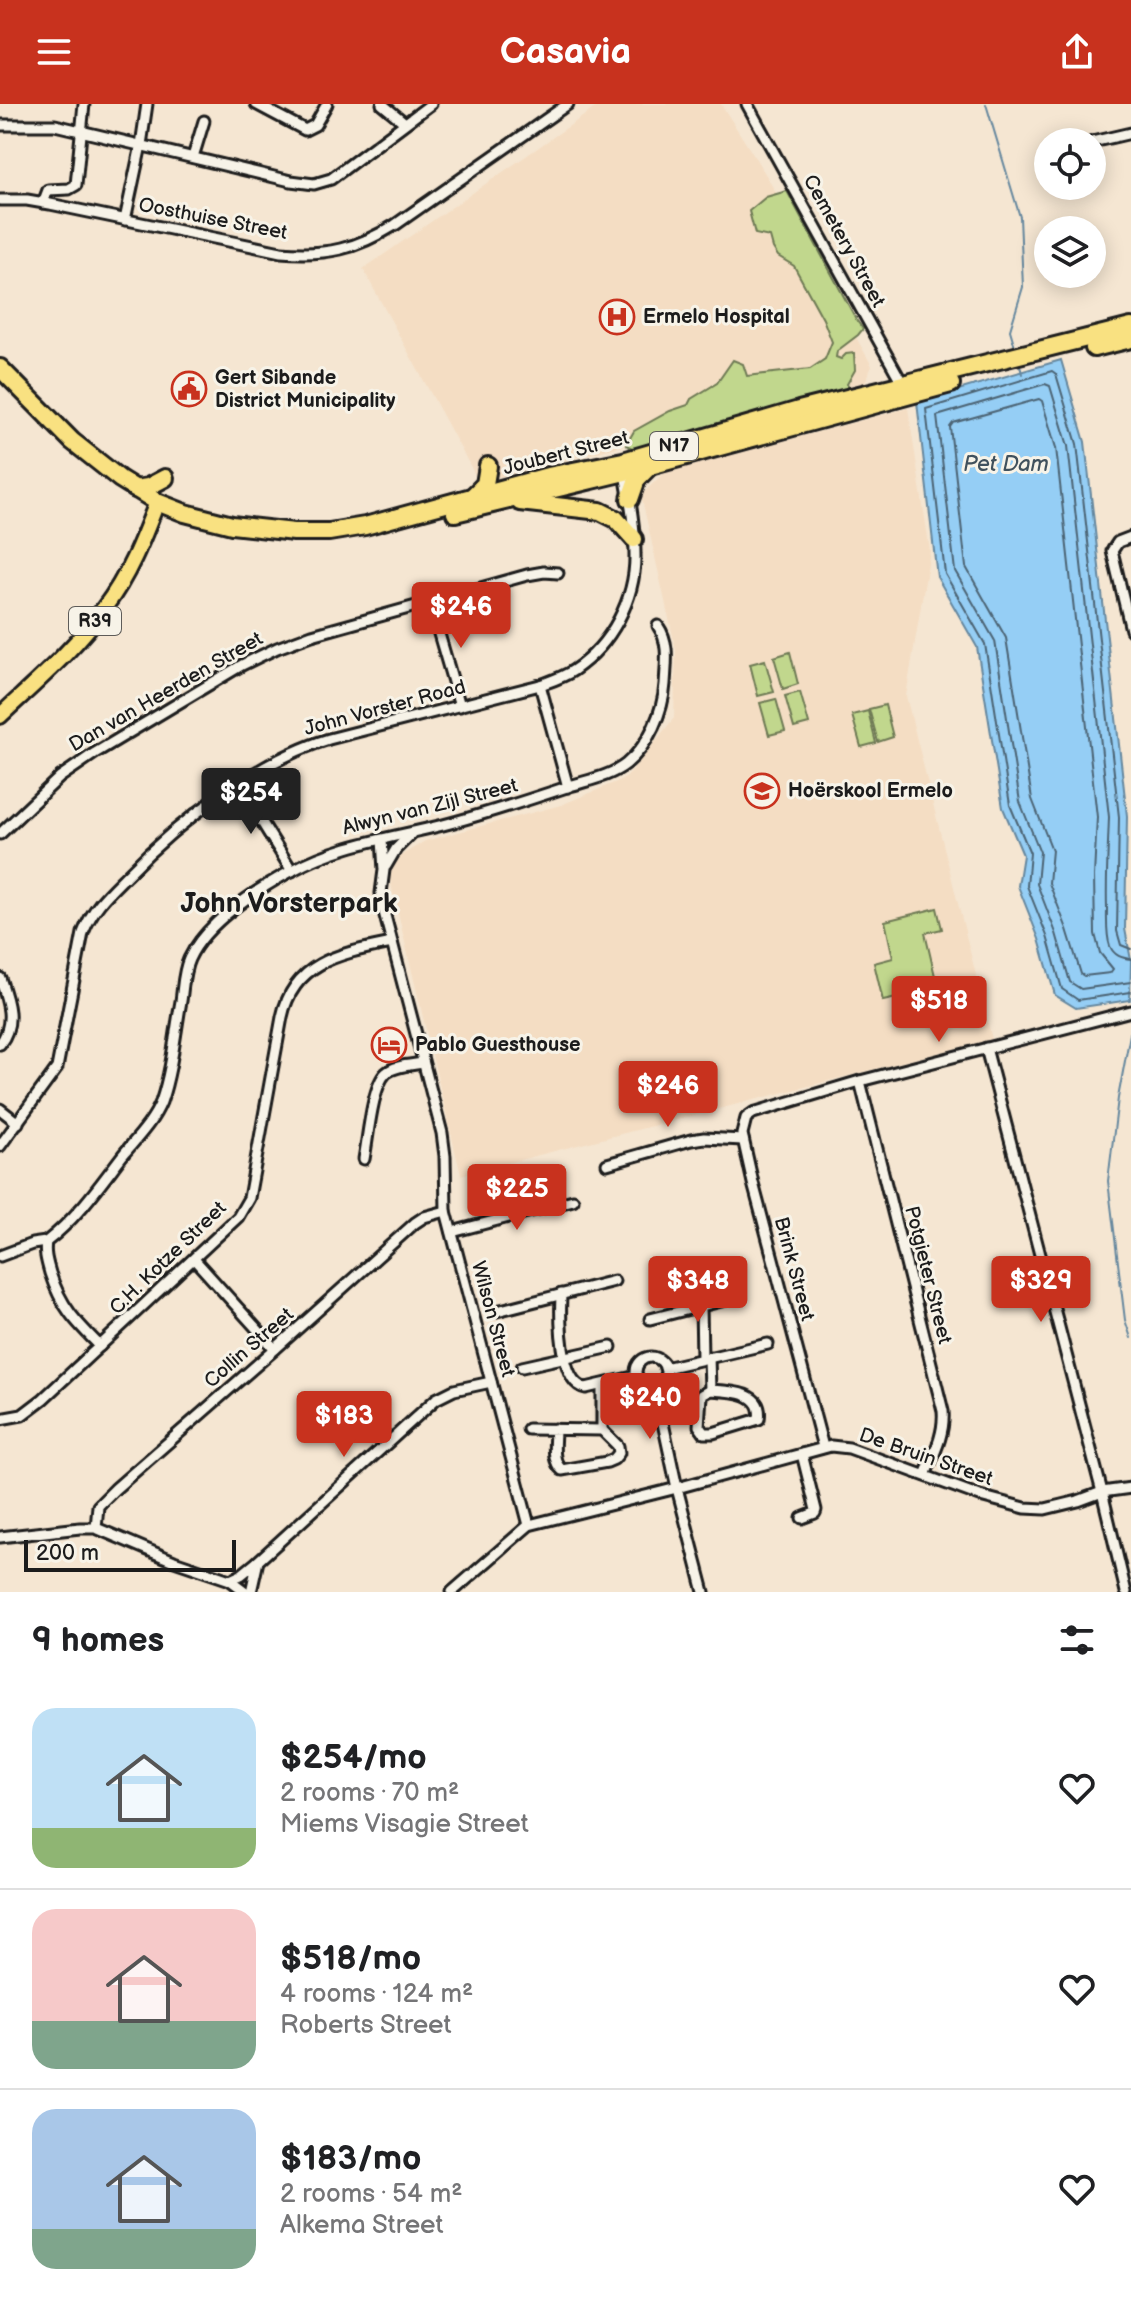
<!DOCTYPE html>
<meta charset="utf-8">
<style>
:root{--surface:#fff;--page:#f2f2f2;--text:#202124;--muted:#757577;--line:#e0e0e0;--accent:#c8321e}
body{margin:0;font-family:"Balsamiq Sans",sans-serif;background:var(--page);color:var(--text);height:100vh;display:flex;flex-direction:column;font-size:30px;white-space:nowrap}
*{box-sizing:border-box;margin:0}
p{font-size:26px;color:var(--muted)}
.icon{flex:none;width:44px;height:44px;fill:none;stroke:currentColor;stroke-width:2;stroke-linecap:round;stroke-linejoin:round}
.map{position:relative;height:1488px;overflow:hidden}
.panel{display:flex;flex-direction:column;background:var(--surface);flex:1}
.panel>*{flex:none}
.tools{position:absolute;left:1034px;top:24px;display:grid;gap:16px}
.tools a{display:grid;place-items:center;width:72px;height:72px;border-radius:50%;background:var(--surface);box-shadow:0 4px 20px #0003;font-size:40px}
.scale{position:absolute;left:24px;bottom:20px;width:212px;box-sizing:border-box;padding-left:8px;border:4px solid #1c1c1c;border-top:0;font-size:22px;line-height:28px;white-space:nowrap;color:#1c1c1c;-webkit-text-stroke:6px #f7f3e8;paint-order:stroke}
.price{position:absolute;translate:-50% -68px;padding:0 18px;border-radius:8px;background:var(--accent);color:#fff;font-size:26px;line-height:52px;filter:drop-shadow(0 2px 4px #0008)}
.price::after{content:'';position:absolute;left:50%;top:48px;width:24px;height:18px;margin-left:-12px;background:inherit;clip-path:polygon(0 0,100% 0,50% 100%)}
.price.selected{background:#222;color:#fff}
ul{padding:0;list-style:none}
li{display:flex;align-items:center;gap:24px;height:200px;padding:0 32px}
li+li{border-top:2px solid var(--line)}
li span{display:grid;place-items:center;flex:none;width:224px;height:160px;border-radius:24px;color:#555}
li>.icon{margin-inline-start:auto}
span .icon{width:96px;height:96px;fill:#fffc;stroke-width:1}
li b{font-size:34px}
h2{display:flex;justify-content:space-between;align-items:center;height:96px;padding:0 32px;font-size:34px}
header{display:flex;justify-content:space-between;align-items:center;height:104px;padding:0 32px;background:var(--accent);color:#fff;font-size:36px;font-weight:800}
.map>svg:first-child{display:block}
.built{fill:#f4ddc3}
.green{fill:#c1d78d;stroke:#6e7a54;stroke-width:2}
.water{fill:#95cef5;stroke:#65879e;stroke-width:2}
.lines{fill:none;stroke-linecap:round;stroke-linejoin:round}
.shore{stroke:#4c6373;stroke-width:2}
.stream{stroke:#65879e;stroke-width:2}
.street-casing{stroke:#1c1c1c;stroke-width:15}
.primary-casing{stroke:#1c1c1c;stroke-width:20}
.highway-casing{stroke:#1c1c1c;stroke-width:22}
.street{stroke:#f7f3e8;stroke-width:9}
.primary{stroke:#f9e181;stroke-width:14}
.highway{stroke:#f9e181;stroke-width:16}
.labels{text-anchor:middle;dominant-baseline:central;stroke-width:6;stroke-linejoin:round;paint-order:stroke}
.shield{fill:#f7f3e8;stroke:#5e5c59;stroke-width:2}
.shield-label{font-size:18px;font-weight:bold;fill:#1c1c1c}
.street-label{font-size:20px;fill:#1c1c1c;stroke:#f7f3e8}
.poi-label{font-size:20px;font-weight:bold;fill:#1c1c1c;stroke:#f7f3e8;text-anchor:start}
.water-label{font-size:22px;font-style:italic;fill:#40515d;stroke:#f7f3e8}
.district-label{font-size:28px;font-weight:bold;fill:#1c1c1c;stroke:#f7f3e8}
</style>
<header><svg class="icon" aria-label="menu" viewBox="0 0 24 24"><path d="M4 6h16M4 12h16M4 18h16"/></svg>Casavia<svg class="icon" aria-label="share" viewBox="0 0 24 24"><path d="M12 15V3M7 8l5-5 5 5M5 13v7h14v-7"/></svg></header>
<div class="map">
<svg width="1131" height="1488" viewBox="0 0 1131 1488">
<rect width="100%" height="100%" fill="#f5e6d2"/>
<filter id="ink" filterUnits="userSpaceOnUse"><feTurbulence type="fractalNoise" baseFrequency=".0125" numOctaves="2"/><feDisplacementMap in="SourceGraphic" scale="16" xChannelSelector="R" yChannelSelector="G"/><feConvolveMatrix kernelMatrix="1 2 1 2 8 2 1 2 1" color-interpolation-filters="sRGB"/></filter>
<g filter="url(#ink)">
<g class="built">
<polygon points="598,0 721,0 766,71 872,262 864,280 479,378 363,165 598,2"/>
<polygon points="908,304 930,447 906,592 992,935 461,1071 389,772 397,754 425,737 561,701 626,674 674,614 676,546 641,391 664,369"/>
</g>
<g class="green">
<polygon points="787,87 857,217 863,225 858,231 837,247 836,253 841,255 846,250 854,249 855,266 847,280 849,284 636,346 626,341 634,327 670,307 688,301 691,295 717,279 733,256 743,260 747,272 810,265 825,255 832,238 823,215 794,162 778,152 773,144 770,133 755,130 749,107 766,93"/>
<polygon points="790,548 798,580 783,585 774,553"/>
<polygon points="765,556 774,588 758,592 750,560"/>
<polygon points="800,588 809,620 794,624 785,592"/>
<polygon points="776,595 785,627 769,631 760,599"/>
<polygon points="885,601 893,633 878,638 869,605"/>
<polygon points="868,607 876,639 861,643 852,611"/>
<polygon points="937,804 942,825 925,829 938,885 883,897 874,859 893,854 885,817"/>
</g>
<polygon class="water" points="1061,256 1085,338 1127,712 1125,825 1131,856 1130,896 1076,904 1055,891 1039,835 1018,782 1023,751 1003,704 977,543 937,473 917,298"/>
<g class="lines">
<g class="shore">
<polygon points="1039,295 1042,297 1056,344 1097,713 1094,772 1095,830 1100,849 1113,865 1110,869 1084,872 1081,870 1067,825 1049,779 1052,746 1032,695 1006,534 966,463 950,323 953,319"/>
<polyline points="1131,845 1121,841 1117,827 1119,713 1077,340 1056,270 1052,267 926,305 945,470 985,540 1010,701 1030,749 1027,782 1047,832 1062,885 1078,896 1131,888"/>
<path d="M1131,855C1122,854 1114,852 1110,842C1106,831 1107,816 1107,804C1106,774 1108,744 1109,713L1068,342L1050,282L1045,280L937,312L955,467L995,537L1020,698L1040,748L1037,780L1056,829L1070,878L1081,885L1131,878"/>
</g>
<g class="stream">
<polyline points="986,0 1020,113 1023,183 1010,226 1015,243"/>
<polyline points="1019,257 1022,270"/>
<polyline points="1131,925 1118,994 1108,1077 1125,1216 1131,1234"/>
</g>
<g class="street-casing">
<g id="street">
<polyline points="256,0 305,26 315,21 327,0"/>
<polyline points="382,0 405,19"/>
<polyline points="747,0 905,284"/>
<polyline points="0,21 55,21 291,77 314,80 331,75 431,0"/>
<polyline points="1092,38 1131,29"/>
<polyline points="193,53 204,17"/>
<path d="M0,96H27L50,100L281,148C327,152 356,145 395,121L568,0"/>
<polyline points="43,99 48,86 69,85 76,81 84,0"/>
<polyline points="125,116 141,41 147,0"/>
<polyline points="1131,433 1118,438 1112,447 1131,526"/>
<polyline points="430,499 460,602"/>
<polyline points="540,581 568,683"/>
<polyline points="239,681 292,767"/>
<polyline points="0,730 60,673 95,649 242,561 277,544 312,531 527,471 544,468 558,469"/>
<polyline points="382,736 384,766 381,789 383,804 442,1029 445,1052 446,1107 529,1421"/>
<polyline points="386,762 396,745 411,730"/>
<path d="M0,874C8,897 16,919 0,940"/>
<polyline points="986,944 1102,1388 1126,1488"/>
<path d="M860,977L943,1307C945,1330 934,1350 925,1371"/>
<polyline points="0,1005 18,1019"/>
<path d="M0,1042L57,964L83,829C93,803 108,790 127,771C177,719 259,656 329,635L540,581C551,577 564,573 574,566C611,541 636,495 635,450C635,421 629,392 624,364"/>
<path d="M364,1055C368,1035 372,982 386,969C395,961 412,961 423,959"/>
<polyline points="607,1060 691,1036 704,1034 743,1036"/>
<polyline points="452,1128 573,1096"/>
<polyline points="0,1152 32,1140 46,1138"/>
<polyline points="194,1155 275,1245"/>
<path d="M561,1190C560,1211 559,1280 586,1284L637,1272"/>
<polyline points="701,1202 702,1254"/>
<polyline points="493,1208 614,1177"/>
<polyline points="650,1215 737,1193"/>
<path d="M100,1242C76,1218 61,1203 50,1169C47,1158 44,1149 46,1138C77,1114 99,1082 122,1052C136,1035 153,1018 161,998C172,966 175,930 181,897C183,884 183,868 189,855C206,818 258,785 293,766C340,740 392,734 443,721C486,710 528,696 570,682C589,676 611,672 626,660C649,641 663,608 665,580C666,560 670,539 658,522"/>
<polyline points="709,1253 710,1286"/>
<circle cx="651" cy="1268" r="15"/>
<polyline points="522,1263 611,1243"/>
<polyline points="665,1264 768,1240"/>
<polyline points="655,1282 677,1384 704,1488"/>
<path d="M710,1286C729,1287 764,1287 759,1315L713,1329H704L699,1322L701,1291Z"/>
<path d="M0,1315L22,1311L43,1295L238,1113L249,1094L282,913C294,856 344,849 392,839"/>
<path d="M528,1325L602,1326L618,1342L619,1349L614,1355L607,1358L562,1366C551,1357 555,1338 555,1325"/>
<polyline points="602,1326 602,1281"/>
<polyline points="823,1343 753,1079 742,1030 746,1014 753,1009 860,977 1131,907"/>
<polyline points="802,1350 816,1406 815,1409 802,1414"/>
<polyline points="96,1424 98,1402 115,1385 275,1245 415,1119 424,1113 446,1107"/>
<polyline points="0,1433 80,1424 96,1424 174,1457 230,1476 246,1488"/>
<polyline points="230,1476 241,1471 257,1458"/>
<polyline points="251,1488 258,1457 436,1295 454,1286 491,1278"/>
<polyline points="452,1488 529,1421 677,1384 831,1342 849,1344 980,1392 1025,1404 1045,1405 1078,1397 1102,1388 1131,1384"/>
</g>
</g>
<g class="primary-casing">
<path id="primary" d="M0,612C36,578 75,545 104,504C128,473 143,435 157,398"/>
</g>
<g class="highway-casing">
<g id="highway">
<polyline points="1094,244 1131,235"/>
<polyline points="0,264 72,337 120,375 157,398 185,409 232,421 294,428 329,428 365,422 548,372 623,357 799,306 1131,223"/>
<polyline points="135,385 148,383 165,374"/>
<polyline points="473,392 485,380 488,362"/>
<polyline points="630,395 637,375 650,362"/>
<polyline points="520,398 600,407 616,415 634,435"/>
<polyline points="455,409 650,362 951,280"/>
</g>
</g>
<use href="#street" class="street"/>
<use href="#primary" class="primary"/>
<use href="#highway" class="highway"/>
</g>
</g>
<defs>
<g id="hospital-ring" transform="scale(1.8)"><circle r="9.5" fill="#f7f3e8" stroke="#c8321e" stroke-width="1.5"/><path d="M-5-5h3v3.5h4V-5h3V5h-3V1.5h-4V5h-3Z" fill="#c8321e"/></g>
<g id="civic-ring" transform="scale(1.8)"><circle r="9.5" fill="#f7f3e8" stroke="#c8321e" stroke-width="1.5"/><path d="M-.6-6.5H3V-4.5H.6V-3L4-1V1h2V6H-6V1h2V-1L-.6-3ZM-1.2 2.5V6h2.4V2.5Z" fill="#c8321e"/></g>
<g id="school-ring" transform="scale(1.8)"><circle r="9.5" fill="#f7f3e8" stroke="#c8321e" stroke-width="1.5"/><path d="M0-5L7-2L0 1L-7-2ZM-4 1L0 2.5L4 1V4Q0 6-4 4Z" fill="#c8321e"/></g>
<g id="hotel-ring" transform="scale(1.8)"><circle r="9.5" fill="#f7f3e8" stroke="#c8321e" stroke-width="1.5"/><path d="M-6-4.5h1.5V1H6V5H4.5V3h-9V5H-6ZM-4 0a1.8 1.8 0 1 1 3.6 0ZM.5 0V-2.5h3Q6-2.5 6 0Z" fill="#c8321e"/></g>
</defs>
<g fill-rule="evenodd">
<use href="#hospital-ring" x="617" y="213"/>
<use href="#civic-ring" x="189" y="285"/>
<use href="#school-ring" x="762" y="687"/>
<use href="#hotel-ring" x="389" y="941"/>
</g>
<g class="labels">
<g class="shield">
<rect x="650" y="328" width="48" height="28" rx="6"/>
<rect x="69" y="503" width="52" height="28" rx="6"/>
</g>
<g class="shield-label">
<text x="674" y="342">N17</text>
<text x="95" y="517">R39</text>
</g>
<g class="street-label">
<text transform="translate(213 115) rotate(11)">Oosthuise Street</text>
<text transform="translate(844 137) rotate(61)">Cemetery Street</text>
<text transform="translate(566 349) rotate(-14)">Joubert Street</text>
<text transform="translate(166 588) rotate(-30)">Dan van Heerden Street</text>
<text transform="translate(385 604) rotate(-15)">John Vorster Road</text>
<text transform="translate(430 703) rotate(-14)">Alwyn van Zijl Street</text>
<text transform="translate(168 1154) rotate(-44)">C.H. Kotze Street</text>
<text transform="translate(794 1165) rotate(75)">Brink Street</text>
<text transform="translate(928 1171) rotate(76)">Potgieter Street</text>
<text transform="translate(493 1215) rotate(75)">Wilson Street</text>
<text transform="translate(249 1244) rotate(-41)">Collin Street</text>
<text transform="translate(926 1353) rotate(19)">De Bruin Street</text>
</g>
<g class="poi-label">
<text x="643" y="213">Ermelo Hospital</text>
<text x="215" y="274">Gert Sibande<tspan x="215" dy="23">District Municipality</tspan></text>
<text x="788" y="687">Hoërskool Ermelo</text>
<text x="415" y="941">Pablo Guesthouse</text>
</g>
<g class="water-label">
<text x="1006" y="360">Pet Dam</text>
</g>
<g class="district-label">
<text x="289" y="799">John Vorsterpark</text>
</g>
</g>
</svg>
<div class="tools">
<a><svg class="icon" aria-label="locate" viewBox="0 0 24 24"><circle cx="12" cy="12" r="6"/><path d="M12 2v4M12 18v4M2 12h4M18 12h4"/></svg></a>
<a><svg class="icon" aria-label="layers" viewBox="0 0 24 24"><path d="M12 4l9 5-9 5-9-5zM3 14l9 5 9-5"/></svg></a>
</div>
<div class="scale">200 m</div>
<b class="price" style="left:461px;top:546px">$246</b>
<b class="price selected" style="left:251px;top:732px">$254</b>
<b class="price" style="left:939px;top:940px">$518</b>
<b class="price" style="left:668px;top:1025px">$246</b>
<b class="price" style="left:517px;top:1128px">$225</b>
<b class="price" style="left:698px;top:1220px">$348</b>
<b class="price" style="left:1041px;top:1220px">$329</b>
<b class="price" style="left:650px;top:1337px">$240</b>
<b class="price" style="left:344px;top:1355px">$183</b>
</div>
<section class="panel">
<h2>9 homes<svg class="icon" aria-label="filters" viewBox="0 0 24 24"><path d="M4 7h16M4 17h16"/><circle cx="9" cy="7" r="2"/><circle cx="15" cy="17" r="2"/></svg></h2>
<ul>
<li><span style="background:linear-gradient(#bfe0f5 75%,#8fb573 0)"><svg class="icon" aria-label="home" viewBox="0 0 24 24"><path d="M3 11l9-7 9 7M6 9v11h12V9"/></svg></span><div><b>$254/mo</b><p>2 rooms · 70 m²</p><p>Miems Visagie Street</p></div><svg class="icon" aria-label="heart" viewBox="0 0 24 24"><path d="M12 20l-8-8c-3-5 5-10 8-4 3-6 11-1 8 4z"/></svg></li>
<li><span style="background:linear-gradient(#f6c9c9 70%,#7fa58c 0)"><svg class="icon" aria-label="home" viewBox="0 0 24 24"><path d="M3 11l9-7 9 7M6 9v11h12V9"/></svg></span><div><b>$518/mo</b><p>4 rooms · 124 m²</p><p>Roberts Street</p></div><svg class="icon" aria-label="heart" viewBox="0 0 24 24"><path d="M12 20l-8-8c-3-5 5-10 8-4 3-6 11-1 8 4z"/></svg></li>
<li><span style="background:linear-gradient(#a9c7e8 75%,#7fa58c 0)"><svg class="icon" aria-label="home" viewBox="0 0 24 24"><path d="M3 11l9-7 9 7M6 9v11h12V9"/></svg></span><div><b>$183/mo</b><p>2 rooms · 54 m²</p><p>Alkema Street</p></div><svg class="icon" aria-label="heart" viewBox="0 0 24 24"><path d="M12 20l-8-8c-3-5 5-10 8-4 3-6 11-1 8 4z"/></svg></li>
</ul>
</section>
